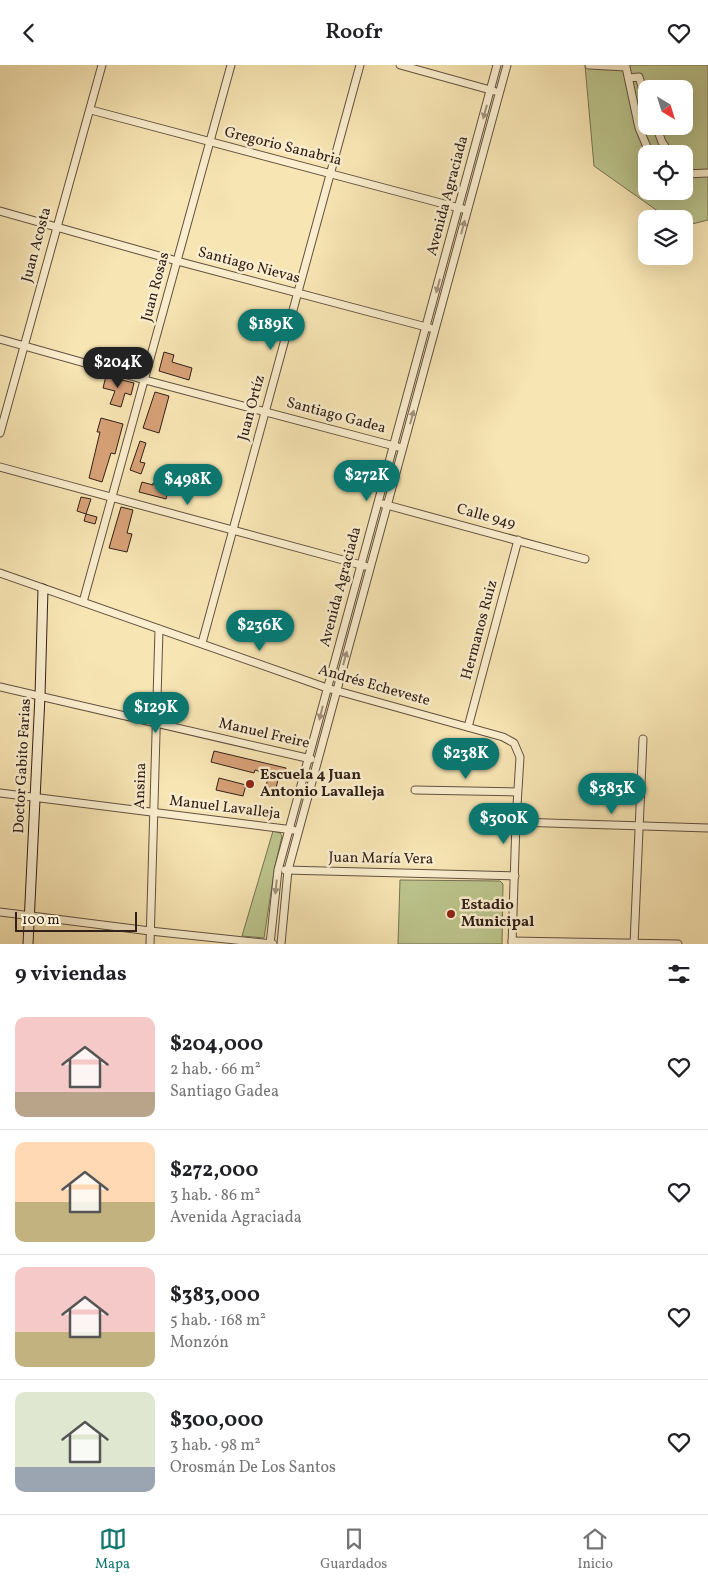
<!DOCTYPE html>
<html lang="es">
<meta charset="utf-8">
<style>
:root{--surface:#fff;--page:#f6f6f6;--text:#202124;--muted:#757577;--line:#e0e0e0;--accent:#0f766e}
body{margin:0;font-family:Vollkorn,serif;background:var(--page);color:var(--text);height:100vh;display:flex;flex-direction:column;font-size:19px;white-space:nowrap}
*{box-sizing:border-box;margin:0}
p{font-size:16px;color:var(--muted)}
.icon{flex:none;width:28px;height:28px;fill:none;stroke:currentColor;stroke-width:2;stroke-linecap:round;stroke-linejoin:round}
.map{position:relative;height:879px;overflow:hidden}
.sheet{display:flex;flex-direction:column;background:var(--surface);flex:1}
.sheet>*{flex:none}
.needle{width:32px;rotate:142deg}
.tools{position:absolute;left:638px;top:15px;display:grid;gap:10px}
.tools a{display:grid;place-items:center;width:55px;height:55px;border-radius:10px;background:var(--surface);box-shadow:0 5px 20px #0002;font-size:25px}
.scale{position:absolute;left:15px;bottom:12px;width:122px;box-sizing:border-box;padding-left:5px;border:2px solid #31201a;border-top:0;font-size:14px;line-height:18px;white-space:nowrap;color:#31201a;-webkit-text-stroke:4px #faeece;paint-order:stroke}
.price{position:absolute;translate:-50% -42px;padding:0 11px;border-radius:18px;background:var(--accent);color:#fff;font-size:16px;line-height:32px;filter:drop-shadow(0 1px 2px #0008)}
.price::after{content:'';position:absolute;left:50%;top:30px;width:15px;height:11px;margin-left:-8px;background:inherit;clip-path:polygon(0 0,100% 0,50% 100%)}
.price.current{background:#222;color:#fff}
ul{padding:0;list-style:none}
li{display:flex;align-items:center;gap:15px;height:125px;padding:0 15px}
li+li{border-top:1px solid var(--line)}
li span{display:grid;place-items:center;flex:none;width:140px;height:100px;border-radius:10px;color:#555}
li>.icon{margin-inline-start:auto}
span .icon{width:60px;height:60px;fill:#fffc;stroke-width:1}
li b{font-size:21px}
h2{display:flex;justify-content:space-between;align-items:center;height:60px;padding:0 15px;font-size:21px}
header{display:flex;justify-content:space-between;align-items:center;height:65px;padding:0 15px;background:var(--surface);font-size:22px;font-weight:600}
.menu{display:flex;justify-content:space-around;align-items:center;height:70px;border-top:1px solid var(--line);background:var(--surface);font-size:14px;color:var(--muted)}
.menu a{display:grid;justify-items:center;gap:2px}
.menu .current{color:var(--accent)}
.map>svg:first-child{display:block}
.green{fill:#bcc58d;stroke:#767254;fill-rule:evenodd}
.building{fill:#d8a177;stroke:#31201a}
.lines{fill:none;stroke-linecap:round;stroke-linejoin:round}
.street-casing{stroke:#625140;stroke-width:9}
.secondary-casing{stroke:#31201a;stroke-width:11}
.street{stroke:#faeece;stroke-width:7}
.secondary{stroke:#faeece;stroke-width:9}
.oneway{fill:#a0917d}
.poi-dot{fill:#8f2418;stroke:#faeece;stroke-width:2}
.labels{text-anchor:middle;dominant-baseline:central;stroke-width:5;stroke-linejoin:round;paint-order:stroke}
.street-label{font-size:15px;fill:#31201a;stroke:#faeece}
.poi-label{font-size:15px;font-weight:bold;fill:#31201a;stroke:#faeece;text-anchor:start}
</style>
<header><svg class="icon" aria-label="back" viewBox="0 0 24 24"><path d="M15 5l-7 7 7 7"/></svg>Roofr<svg class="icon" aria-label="heart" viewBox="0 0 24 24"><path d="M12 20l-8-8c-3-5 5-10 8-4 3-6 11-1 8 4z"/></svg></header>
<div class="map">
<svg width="708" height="879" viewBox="0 0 708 879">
<rect width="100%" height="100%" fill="#f7e5b3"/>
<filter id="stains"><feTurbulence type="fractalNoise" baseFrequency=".004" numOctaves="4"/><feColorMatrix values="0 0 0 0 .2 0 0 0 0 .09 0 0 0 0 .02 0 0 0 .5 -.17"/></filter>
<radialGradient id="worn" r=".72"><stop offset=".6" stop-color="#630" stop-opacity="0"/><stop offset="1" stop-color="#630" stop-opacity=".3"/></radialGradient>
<g class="green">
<path d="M585,0H708V155L684,161V154H669L594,101ZM646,24H684V61H646ZM646,89H684V126H646Z"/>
<polygon points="273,766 280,768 282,771 275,801 264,873 242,871"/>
<polygon points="400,815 500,816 503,819 502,879 398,879"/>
</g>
<g class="building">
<polygon points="164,287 174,290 172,297 192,303 189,315 159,306"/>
<polygon points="106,311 134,318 131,330 125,328 121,342 110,339 115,326 103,323"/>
<polygon points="155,327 169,331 159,368 143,363"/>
<polygon points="101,353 123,359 115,389 111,388 102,417 89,413 100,367 97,367"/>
<polygon points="140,376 146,378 140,397 145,398 141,409 130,405"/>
<polygon points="158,415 170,418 166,434 139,427 142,417 153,420 153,418 157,419"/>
<polygon points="81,432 91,434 86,449 77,446"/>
<polygon points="121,442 133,445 127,468 132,469 127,487 109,483"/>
<polygon points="86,449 97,452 95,459 84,456"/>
<polygon points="214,686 286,703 283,712 279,711 274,731 264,729 269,709 255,705 254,708 211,697"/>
<polygon points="219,713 246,720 243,731 216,725"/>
</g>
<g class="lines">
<g class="street-casing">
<g id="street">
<polyline points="400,0 494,26"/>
<polyline points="589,0 626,2 639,63 650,89"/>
<polyline points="629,13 639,12 646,35"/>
<polyline points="91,45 463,144"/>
<polyline points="656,61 662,77 670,89"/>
<polyline points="684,109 708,108"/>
<polyline points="0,146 177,196 430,263"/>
<polyline points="0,274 145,315 398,382"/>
<polyline points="0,368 102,0"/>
<polyline points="0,402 365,501"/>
<polyline points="383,439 585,494"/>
<polyline points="0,508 327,623 503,672 514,678 520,692 516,757 512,879"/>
<polyline points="83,537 231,0"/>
<polyline points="202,578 360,0"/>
<polyline points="0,622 311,694"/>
<polyline points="468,662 518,475"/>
<polyline points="415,725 517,727"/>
<polyline points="0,728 293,765"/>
<polyline points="516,757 708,763"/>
<polyline points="285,805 515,811"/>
<polyline points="0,847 150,866 273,879"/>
<polyline points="512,876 678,879"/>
<polyline points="150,879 159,564"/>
<polyline points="270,879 278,805 497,0"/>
<polyline points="281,879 288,805 507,0"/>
<polyline points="634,879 643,674"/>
</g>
</g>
<g class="secondary-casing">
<polyline id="secondary" points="28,879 40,631 43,524"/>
</g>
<use href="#street" class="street"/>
<use href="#secondary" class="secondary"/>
</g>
<defs><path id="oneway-solid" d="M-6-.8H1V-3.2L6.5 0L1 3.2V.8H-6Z" transform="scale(1.25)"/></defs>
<g class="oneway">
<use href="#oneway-solid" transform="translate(485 47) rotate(105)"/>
<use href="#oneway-solid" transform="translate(463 162) rotate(-75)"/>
<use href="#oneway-solid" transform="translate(438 221) rotate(105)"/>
<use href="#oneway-solid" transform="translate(412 352) rotate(-75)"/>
<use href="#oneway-solid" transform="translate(345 593) rotate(-75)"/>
<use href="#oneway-solid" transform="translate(321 648) rotate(104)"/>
<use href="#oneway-solid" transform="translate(276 822) rotate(96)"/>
</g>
<g class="poi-dot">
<circle cx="250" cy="719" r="5"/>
<circle cx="451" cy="849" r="5"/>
</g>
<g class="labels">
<g class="street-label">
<text transform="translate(283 82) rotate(14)">Gregorio Sanabria</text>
<text transform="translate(448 131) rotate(-75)">Avenida Agraciada</text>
<text transform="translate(37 180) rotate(-75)">Juan Acosta</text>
<text transform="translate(249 201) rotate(15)">Santiago Nievas</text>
<text transform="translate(156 222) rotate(-75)">Juan Rosas</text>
<text transform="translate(252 343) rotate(-75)">Juan Ortíz</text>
<text transform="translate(336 351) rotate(15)">Santiago Gadea</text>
<text transform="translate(486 452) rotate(15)">Calle 949</text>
<text transform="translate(341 522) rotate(-75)">Avenida Agraciada</text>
<text transform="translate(480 565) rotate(-75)">Hermanos Ruiz</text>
<text transform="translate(374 621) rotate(16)">Andrés Echeveste</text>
<text transform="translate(264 669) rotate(13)">Manuel Freire</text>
<text transform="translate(23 701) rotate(-87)">Doctor Gabito Farias</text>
<text transform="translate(141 721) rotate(-88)">Ansina</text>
<text transform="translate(225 743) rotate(7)">Manuel Lavalleja</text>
<text transform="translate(381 794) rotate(1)">Juan María Vera</text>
</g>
<g class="poi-label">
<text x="260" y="710">Escuela 4 Juan<tspan x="260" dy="17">Antonio Lavalleja</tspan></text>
<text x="461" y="840">Estadio<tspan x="461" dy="17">Municipal</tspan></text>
</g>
</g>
<rect width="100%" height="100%" filter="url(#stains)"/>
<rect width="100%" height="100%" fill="url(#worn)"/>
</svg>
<div class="tools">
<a><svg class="needle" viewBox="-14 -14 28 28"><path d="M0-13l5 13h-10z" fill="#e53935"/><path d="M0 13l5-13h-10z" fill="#757577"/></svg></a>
<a><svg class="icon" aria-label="locate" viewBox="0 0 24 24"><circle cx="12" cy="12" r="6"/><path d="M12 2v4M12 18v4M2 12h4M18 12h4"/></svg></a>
<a><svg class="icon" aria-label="layers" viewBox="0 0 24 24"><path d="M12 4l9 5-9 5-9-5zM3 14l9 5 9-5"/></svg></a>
</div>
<div class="scale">100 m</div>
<b class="price" style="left:271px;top:286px">$189K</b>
<b class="price current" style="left:118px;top:324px">$204K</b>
<b class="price" style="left:367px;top:437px">$272K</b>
<b class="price" style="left:188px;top:441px">$498K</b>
<b class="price" style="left:260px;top:587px">$236K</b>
<b class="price" style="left:156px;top:669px">$129K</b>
<b class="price" style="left:466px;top:715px">$238K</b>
<b class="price" style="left:612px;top:750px">$383K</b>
<b class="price" style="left:504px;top:780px">$300K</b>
</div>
<section class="sheet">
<h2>9 viviendas<svg class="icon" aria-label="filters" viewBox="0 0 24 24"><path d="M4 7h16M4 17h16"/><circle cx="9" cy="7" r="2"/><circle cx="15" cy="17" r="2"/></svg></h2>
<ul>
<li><span style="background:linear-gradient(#f6c9c9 75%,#b9a48a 0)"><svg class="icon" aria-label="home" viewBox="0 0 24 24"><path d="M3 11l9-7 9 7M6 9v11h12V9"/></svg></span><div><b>$204,000</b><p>2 hab. · 66 m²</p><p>Santiago Gadea</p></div><svg class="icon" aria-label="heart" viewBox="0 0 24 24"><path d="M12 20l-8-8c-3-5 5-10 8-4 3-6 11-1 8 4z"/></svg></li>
<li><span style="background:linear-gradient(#ffd9b3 60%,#c2b280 0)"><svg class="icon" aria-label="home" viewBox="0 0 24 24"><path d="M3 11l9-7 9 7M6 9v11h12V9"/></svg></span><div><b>$272,000</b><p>3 hab. · 86 m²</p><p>Avenida Agraciada</p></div><svg class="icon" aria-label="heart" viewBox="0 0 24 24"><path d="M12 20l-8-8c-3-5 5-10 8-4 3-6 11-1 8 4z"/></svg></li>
<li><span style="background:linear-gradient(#f6c9c9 65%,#c2b280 0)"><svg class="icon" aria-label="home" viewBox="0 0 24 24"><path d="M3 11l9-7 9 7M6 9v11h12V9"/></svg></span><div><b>$383,000</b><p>5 hab. · 168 m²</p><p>Monzón</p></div><svg class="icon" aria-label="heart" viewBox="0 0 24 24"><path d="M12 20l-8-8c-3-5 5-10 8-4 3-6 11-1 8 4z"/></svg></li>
<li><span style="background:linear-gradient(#dfe7d0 75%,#9aa5b1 0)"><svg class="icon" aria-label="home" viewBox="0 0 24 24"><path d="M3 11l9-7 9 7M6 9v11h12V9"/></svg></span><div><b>$300,000</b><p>3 hab. · 98 m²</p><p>Orosmán De Los Santos</p></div><svg class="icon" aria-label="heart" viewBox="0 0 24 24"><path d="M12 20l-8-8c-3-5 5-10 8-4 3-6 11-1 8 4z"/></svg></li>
</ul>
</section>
<nav class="menu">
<a class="current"><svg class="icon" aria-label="map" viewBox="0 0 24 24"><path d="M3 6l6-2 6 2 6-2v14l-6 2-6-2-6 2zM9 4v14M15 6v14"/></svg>Mapa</a>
<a><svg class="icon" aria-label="saved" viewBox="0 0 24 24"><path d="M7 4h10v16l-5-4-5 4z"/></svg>Guardados</a>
<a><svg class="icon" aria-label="home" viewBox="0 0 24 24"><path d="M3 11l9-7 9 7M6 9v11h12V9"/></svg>Inicio</a>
</nav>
